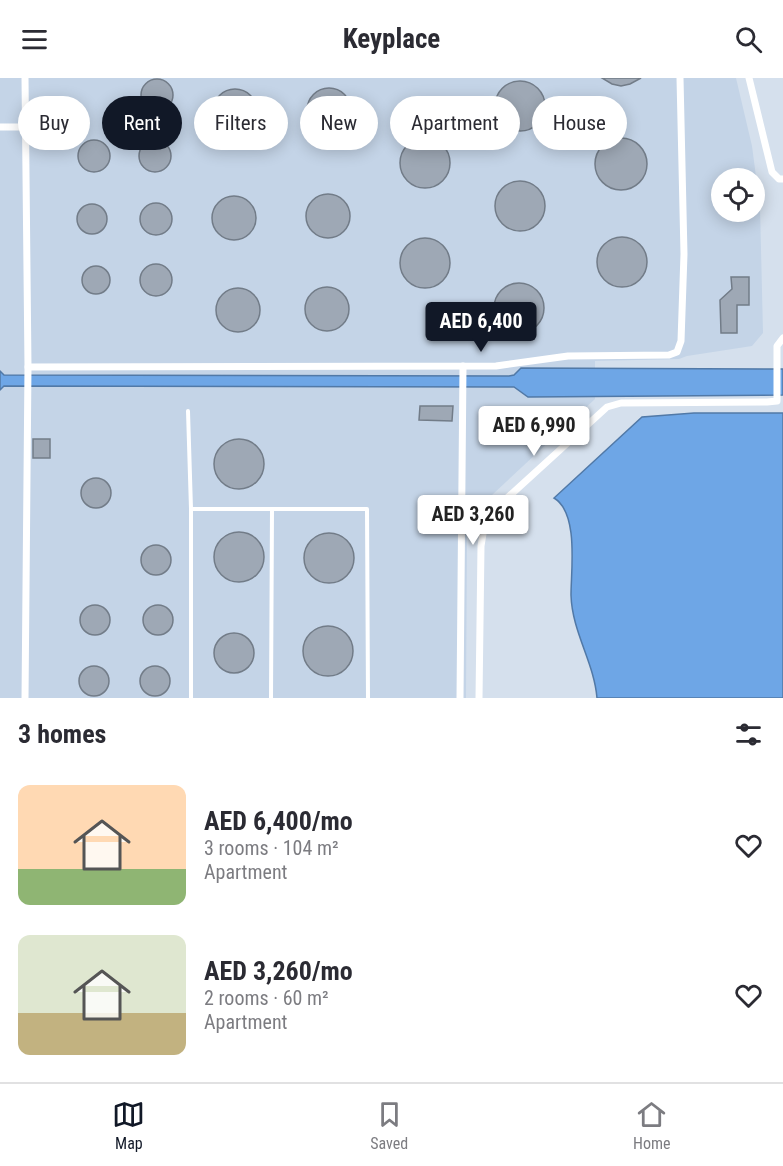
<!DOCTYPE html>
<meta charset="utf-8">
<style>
:root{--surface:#fff;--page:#f7f7f7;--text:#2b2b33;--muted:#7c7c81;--line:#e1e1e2;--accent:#111827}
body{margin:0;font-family:"Roboto Condensed",sans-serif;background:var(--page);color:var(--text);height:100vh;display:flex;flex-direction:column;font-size:22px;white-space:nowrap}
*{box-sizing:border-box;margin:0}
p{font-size:20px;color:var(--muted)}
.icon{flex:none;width:33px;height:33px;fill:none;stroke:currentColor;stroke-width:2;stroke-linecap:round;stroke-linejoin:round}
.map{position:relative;height:620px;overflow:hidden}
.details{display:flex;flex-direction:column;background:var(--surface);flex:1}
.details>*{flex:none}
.top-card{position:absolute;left:18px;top:18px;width:747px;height:54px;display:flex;gap:12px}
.tools{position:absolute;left:711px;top:90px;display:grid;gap:12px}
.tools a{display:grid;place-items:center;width:54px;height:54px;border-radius:50%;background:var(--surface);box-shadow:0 3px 15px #0003;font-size:30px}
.price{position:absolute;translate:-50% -51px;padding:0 14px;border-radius:6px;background:#fff;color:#222;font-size:20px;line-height:39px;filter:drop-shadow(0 2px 3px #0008)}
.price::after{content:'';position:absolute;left:50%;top:36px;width:18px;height:14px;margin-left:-9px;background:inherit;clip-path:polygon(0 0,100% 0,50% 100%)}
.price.on{background:var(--accent);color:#fff}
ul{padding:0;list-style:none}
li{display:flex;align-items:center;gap:18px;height:150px;padding:0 18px}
li span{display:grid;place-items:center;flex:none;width:168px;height:120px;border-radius:12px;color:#555}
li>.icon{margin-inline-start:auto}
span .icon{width:72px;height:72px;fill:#fffc;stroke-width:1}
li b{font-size:26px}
h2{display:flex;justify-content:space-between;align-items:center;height:72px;padding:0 18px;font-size:26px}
.chip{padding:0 21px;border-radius:27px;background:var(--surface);box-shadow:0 3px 15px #0003;font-size:21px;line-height:54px}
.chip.on{background:var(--accent);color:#fff}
header{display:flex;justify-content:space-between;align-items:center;height:78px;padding:0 18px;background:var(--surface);font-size:27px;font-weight:700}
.dock{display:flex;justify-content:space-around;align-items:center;height:84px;border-top:2px solid var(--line);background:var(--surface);font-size:16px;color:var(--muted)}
.dock a{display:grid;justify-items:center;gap:3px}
.dock .on{color:var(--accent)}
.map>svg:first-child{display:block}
.built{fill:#c4d4e7;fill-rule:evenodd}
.water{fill:#6ea6e6;stroke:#5179a7;stroke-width:1.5}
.building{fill:#9ea8b5;stroke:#727c88;stroke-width:1.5}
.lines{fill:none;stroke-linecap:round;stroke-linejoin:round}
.lane{stroke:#fff;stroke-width:4}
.street{stroke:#fff;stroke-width:7}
</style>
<header><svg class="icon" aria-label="menu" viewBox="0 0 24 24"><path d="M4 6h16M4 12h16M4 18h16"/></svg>Keyplace<svg class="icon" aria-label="search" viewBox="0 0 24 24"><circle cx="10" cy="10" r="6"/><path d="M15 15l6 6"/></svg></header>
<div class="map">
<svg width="783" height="620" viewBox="0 0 783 620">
<rect width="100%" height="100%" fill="#d5e0ed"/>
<path class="built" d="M0,0H736L752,68L760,129L763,255L752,268L687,278L679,281L595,283V321L478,430L467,456L466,620H0ZM722,100H754V134H722Z"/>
<g class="water">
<polygon points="521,290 783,291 783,317 528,319 514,309 4,308 0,312 0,293 4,297 509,298 514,297"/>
<path d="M694,335H783V620H597C594,584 572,554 571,517C571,492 579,435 554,420L642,339Z"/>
</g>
<g class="building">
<polygon points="602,0 641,0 630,6 621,8 612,6"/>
<circle cx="157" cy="17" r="16"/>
<circle cx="520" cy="28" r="25"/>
<circle cx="329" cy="32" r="22"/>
<circle cx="235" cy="33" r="22"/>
<circle cx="621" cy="86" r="26"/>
<circle cx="425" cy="85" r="25"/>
<circle cx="94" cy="78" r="16"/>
<circle cx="155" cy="78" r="16"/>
<circle cx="520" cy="128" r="25"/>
<circle cx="328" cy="138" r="22"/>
<circle cx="234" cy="140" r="22"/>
<circle cx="156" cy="141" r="16"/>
<circle cx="92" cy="141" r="15"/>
<circle cx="622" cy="184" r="25"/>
<circle cx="425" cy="185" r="25"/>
<circle cx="156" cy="202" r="16"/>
<circle cx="96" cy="202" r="14"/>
<polygon points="731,199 749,199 749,227 737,227 737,255 721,255 720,222 732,211"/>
<circle cx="519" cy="230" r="25"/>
<circle cx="327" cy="231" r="22"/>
<circle cx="238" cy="232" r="22"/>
<polygon points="420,328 453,328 452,343 419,342"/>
<circle cx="239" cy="386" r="25"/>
<rect x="33" y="361" width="17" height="19"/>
<circle cx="96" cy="415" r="15"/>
<circle cx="239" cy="479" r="25"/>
<circle cx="329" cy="480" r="25"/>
<circle cx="156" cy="482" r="15"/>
<circle cx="158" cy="542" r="15"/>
<circle cx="95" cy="542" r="15"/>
<circle cx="328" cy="573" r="25"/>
<circle cx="234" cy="575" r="20"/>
<circle cx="94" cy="603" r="15"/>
<circle cx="155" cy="603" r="15"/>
</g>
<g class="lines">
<g class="lane">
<polyline points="188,333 191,431"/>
<polyline points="191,620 191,431 272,431"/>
<polyline points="271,620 272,431 367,431 368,620"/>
</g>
<g class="street">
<polyline points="749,0 772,94 779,101 783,101"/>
<polyline points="0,49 25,49"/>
<polyline points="28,289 496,288 568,278 669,277 677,274 681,263 684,176 680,0"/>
<polyline points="25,620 28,289 25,0"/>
<polyline points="460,620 463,288"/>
<polyline points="479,620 481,468 484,450 495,431 607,329 621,325 767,324 777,323 777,268 783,260"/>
</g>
</g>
</svg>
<div class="tools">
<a><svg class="icon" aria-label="locate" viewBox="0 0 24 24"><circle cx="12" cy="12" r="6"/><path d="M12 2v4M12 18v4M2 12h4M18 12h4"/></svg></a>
</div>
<b class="price on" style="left:481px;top:275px">AED 6,400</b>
<b class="price" style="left:534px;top:379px">AED 6,990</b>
<b class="price" style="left:473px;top:468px">AED 3,260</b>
<div class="top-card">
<a class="chip">Buy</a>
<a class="chip on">Rent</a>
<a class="chip">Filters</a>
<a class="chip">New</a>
<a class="chip">Apartment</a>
<a class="chip">House</a>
</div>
</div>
<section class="details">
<h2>3 homes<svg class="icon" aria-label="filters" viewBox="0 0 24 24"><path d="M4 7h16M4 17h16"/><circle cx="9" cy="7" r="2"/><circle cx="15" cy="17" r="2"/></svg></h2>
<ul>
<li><span style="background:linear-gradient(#ffd9b3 70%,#8fb573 0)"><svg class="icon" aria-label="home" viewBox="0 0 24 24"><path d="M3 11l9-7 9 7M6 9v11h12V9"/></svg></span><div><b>AED 6,400/mo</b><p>3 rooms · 104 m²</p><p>Apartment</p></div><svg class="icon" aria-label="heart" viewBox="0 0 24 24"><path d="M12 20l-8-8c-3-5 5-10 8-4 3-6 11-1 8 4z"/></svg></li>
<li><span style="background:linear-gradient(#dfe7d0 65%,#c2b280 0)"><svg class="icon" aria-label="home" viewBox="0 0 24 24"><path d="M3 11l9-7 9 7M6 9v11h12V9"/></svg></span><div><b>AED 3,260/mo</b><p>2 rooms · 60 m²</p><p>Apartment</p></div><svg class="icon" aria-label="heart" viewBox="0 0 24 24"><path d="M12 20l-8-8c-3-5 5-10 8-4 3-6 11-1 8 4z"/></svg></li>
</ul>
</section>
<nav class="dock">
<a class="on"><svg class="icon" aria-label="map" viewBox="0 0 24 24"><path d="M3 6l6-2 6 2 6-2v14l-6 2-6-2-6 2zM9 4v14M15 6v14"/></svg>Map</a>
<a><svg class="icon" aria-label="saved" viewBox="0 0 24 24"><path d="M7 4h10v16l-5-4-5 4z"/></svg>Saved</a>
<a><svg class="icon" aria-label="home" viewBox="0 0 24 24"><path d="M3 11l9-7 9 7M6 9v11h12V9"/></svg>Home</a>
</nav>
